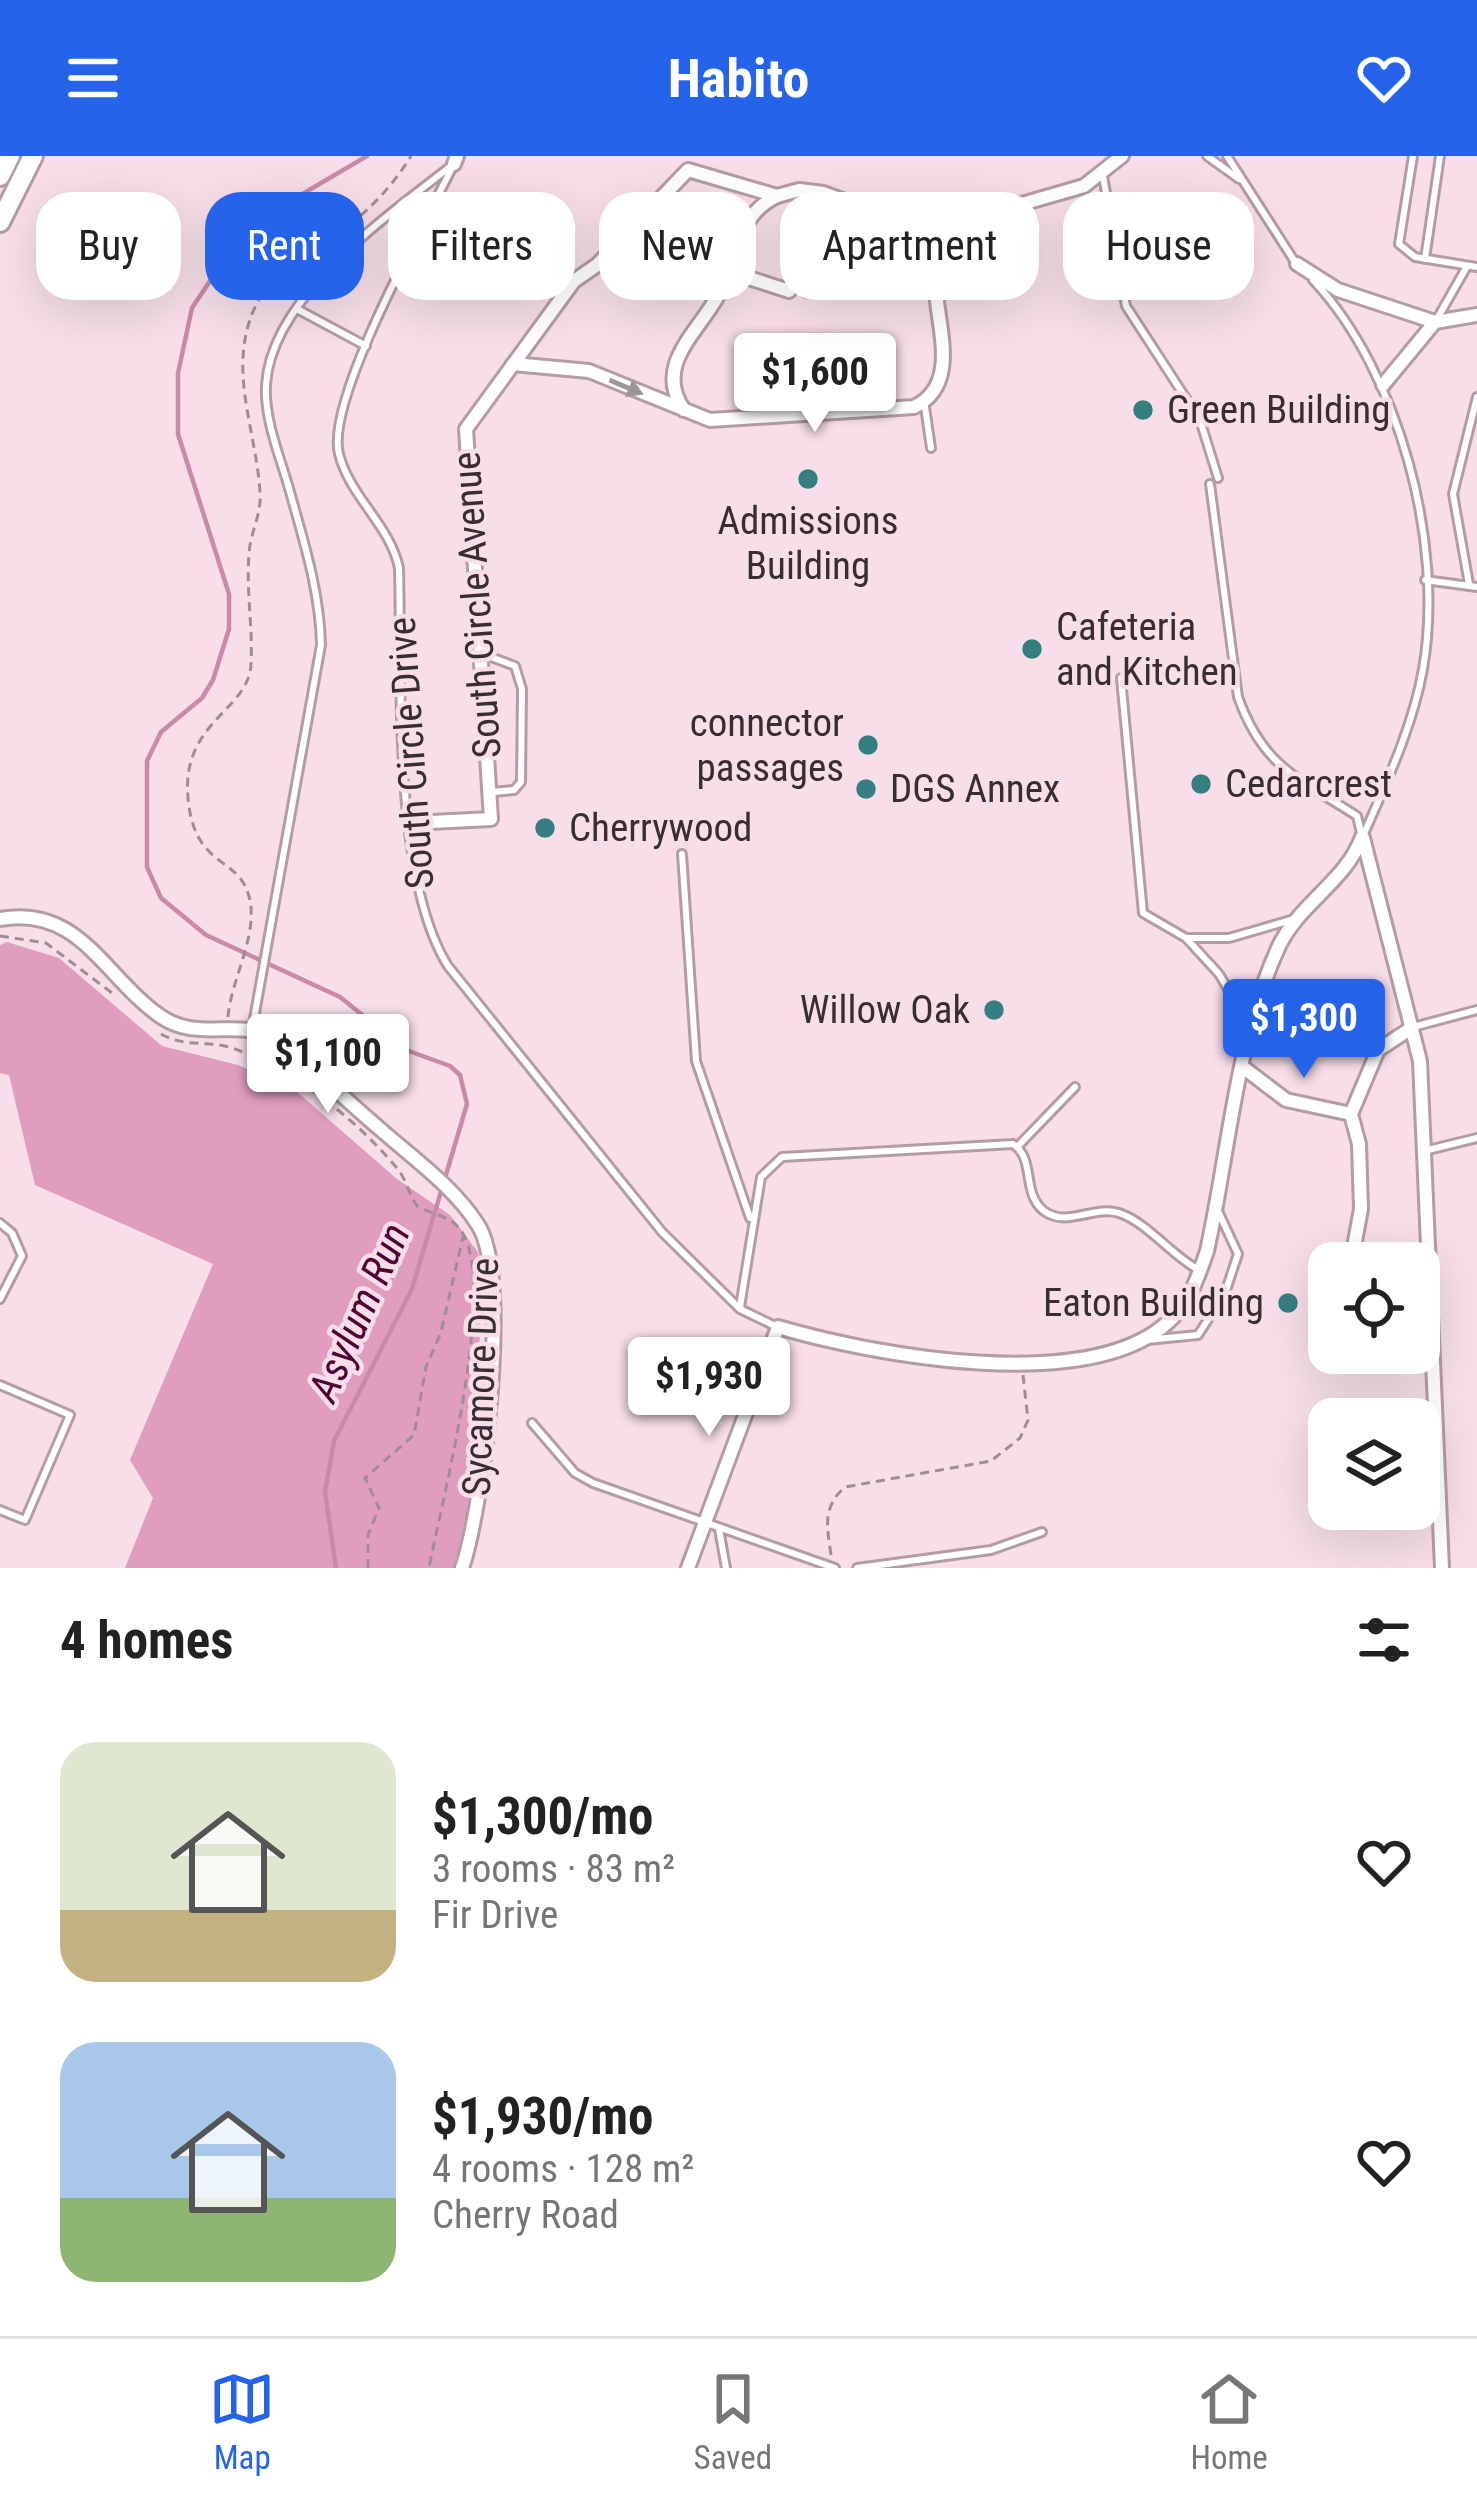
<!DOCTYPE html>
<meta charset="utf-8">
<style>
:root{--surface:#fff;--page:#f6f6f6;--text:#222;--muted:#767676;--line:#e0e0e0;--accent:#2563eb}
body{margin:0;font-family:"Roboto Condensed",sans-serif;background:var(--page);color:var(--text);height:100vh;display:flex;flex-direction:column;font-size:45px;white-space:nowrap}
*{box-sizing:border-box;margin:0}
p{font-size:39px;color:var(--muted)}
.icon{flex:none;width:66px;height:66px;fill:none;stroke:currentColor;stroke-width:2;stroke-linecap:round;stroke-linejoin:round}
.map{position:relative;height:1412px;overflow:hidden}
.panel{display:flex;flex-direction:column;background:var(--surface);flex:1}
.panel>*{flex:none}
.guide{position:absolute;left:36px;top:36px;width:1407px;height:108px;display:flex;gap:24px}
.controls{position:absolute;left:1308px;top:1086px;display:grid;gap:24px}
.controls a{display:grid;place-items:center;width:132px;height:132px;border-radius:24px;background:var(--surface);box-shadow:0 12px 48px #0002;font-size:60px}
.price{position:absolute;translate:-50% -102px;padding:0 27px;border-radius:12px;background:#fff;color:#222;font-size:39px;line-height:78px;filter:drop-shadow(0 3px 6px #0008)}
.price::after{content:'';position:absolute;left:50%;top:72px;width:36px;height:27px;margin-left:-18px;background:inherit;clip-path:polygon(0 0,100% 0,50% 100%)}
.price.on{background:var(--accent);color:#fff}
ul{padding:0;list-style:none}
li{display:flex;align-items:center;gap:36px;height:300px;padding:0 60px}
li span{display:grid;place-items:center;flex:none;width:336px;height:240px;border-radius:36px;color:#555}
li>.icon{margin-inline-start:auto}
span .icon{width:144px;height:144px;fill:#fffc;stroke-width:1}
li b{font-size:51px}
h2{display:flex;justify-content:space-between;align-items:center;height:144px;padding:0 60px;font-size:51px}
.chip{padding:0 42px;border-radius:36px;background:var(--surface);box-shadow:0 12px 48px #0002;font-size:42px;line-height:108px}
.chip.on{background:var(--accent);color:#fff}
header{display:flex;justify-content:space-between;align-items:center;height:156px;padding:0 60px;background:var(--accent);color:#fff;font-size:54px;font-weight:700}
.tab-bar{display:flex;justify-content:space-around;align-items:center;height:168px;border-top:3px solid var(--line);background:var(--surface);font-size:33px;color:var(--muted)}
.tab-bar a{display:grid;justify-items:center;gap:6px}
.tab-bar .on{color:var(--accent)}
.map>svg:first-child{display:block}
.forest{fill:#e19dbe}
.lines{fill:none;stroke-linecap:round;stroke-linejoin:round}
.stream{stroke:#cb89a9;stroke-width:4.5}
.service-casing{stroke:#b49ca7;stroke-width:12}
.minor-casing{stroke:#b49ca7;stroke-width:18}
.primary-casing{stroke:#b49ca7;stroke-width:24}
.path{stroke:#9f8d95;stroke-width:3;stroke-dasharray:9 6;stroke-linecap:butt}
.service{stroke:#fff;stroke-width:6}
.minor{stroke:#fff;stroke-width:12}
.primary{stroke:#fff;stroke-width:18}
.oneway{fill:#9b9698}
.poi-dot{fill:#367f81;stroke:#f7dee9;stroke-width:4.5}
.labels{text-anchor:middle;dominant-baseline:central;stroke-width:9;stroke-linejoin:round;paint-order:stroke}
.poi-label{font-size:39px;fill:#372d32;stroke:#f7dee9;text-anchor:start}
.street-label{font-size:39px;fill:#372d32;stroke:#f7dee9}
.water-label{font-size:42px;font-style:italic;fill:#500033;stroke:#f7dee9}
</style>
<header><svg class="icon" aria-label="menu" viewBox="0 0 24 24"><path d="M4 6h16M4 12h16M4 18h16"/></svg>Habito<svg class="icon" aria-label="heart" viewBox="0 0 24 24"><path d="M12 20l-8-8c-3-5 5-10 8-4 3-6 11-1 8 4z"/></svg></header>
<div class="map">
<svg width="1477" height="1412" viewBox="0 0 1477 1412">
<rect width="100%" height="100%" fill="#f7dee9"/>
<polygon class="forest" points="7,786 59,802 162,890 238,909 296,935 397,1023 450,1059 478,1096 482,1124 474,1327 454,1412 125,1412 153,1342 130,1304 213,1108 35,1029 9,919 0,917 0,789"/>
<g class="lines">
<polyline class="stream" points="336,1412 325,1336 334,1285 412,1133 467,948 460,919 450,910 406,894 340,841 206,779 161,742 147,711 147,605 161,576 202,542 213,524 229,473 229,438 178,278 178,217 192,152 246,71 367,0"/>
<g class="service-casing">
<g id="service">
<polyline points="1207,0 1239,23"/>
<polyline points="1227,0 1295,106"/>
<polyline points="1413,0 1399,88 1415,101 1477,111"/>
<path d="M454,8C426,65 325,244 339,298C350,341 390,369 399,412C402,519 392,721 448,810L662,1076L740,1153L775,1170"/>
<polyline points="1103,20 1126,150 1200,264 1218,322"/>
<polyline points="1425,103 1440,0"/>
<path d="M1313,124C1399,216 1445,388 1423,513C1413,570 1387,625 1364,678"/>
<polyline points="297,153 366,190"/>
<polyline points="1437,163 1466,112"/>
<polyline points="924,244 931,292"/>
<path d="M1210,328L1238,541C1263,611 1298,622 1357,660L1362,681"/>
<polyline points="1425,424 1477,431"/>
<polyline points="1469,428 1453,338 1477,241"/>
<polyline points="483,498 515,510 522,533 521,626 514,634 493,636"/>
<polyline points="1121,522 1143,757 1186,782"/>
<polyline points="682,698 696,905 750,1062"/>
<polyline points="1248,867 1219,818 1186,782 1229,782 1291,764"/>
<polyline points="1413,871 1477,854"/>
<path d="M252,874L321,489C320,437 304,386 290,336C281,303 264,264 266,229C271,141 387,60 451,10"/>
<polyline points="1018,990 1075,931"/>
<polyline points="1424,995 1477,982"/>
<polyline points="0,1067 12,1077 22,1100 0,1143"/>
<path d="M740,1151L761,1021L782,1001L1013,988C1036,1003 1021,1037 1044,1055C1067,1072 1093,1049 1119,1057C1148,1067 1170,1098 1197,1113"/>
<polyline points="1147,1184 1198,1179 1225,1137 1238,1098 1218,1055"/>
<polyline points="0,1229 70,1259 25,1364 0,1354"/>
<polyline points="532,1267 575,1317 593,1327 835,1412"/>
<polyline points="719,1373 726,1412"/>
<polyline points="857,1412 991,1394 1042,1376"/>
</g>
</g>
<g class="minor-casing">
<g id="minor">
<polyline points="454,8 457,0"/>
<path d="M777,40C747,54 729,91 746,121L789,135"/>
<polyline points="1297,108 1338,134 1435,166"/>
<polyline points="807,134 855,125 991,57 1084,30 1122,0"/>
<path d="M513,208L589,215L710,264L914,251C966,226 931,158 936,117C938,100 946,87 955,73"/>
<polyline points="1383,229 1435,166 1477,159"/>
<path d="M684,254C654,211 695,179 716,143C725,126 732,107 739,89"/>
<polyline points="411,667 491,663 466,273 574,125 597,109 688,14 777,40 799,34 823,37 913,70 955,73"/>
<polyline points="1363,682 1420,905 1442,1412"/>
<path d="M0,763C80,749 104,821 160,860C198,887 239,861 276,883C312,911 345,943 380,973C414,1003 454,1031 478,1069C512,1122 483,1351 462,1412"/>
<polyline points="1244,912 1286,944 1351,958"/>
<polyline points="1351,1107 1361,1053 1359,988 1351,958 1378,894 1413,871"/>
<path d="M688,1412L778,1171C873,1199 1087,1239 1167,1167C1189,1149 1198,1121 1207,1095C1229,995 1236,883 1279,790C1299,748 1346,725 1362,681"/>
</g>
</g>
<g class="primary-casing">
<g id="primary">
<polyline points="0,20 10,0"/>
<polyline points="0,66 33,0"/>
</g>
</g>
<g class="path">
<polyline points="0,780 46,787 112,837"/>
<path d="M228,861C231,822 261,775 248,737C236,700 194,711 188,642C181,565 249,555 251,508C253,471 246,435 249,398C250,377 262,358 260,336C256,272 226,211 256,149C276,108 309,98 344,73C370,54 394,28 411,0"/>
<path d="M161,878C185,892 208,884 232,892C293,914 354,961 396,1011C407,1023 408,1039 418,1051C432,1058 449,1060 459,1072C501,1121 441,1348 429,1412"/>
<path d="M831,1399C827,1371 822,1351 845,1331L991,1305L1020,1282L1028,1264L1023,1219"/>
<polyline points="368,1412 368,1379 379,1352 365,1322 414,1279 426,1211 441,1176 463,1081"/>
</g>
<use href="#service" class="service"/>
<use href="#minor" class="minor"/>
<use href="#primary" class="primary"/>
</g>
<defs><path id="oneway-solid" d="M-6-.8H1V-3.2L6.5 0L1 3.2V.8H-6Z" transform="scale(3)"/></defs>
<use class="oneway" href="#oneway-solid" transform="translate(626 231) rotate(23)"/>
<g class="poi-dot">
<circle cx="1143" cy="254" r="12"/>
<circle cx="808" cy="323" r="12"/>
<circle cx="1032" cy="493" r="12"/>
<circle cx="868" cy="589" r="12"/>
<circle cx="1201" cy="628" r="12"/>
<circle cx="866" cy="633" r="12"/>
<circle cx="545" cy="672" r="12"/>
<circle cx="994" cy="854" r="12"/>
<circle cx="1288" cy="1147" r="12"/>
</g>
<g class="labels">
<g class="poi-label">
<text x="1167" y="254">Green Building</text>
<text x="808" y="365" text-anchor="middle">Admissions<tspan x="808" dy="45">Building</tspan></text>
<text x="1056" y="471">Cafeteria<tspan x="1056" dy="45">and Kitchen</tspan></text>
<text x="844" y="567" text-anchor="end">connector<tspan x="844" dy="45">passages</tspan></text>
<text x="1225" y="628">Cedarcrest</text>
<text x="890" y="633">DGS Annex</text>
<text x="569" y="672">Cherrywood</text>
<text x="970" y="854" text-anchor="end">Willow Oak</text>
<text x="1264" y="1147" text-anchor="end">Eaton Building</text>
</g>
<g class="street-label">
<text transform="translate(477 449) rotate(-94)">South Circle Avenue</text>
<text transform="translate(411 597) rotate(-94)">South Circle Drive</text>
<text transform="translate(481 1221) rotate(-88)">Sycamore Drive</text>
</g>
<g class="water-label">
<text transform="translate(359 1156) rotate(-66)">Asylum Run</text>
</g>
</g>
</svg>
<div class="controls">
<a><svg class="icon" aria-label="locate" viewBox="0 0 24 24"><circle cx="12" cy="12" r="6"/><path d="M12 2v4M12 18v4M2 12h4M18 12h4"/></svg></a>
<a><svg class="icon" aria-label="layers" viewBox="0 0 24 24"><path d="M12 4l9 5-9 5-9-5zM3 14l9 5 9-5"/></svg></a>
</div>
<b class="price" style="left:815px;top:279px">$1,600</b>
<b class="price on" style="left:1304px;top:925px">$1,300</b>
<b class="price" style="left:328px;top:960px">$1,100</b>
<b class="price" style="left:709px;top:1283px">$1,930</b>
<div class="guide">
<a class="chip">Buy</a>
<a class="chip on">Rent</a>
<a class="chip">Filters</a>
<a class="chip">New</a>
<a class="chip">Apartment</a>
<a class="chip">House</a>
</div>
</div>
<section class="panel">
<h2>4 homes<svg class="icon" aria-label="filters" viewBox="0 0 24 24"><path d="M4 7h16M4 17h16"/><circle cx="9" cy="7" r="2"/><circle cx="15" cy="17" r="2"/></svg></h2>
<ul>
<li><span style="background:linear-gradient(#dfe7d0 70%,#c2b280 0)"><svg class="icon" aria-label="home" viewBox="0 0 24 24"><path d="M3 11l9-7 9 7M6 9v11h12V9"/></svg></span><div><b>$1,300/mo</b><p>3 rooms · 83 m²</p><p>Fir Drive</p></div><svg class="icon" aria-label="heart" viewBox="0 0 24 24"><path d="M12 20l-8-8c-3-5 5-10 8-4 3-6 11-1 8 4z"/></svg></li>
<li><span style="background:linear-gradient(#a9c7e8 65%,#8fb573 0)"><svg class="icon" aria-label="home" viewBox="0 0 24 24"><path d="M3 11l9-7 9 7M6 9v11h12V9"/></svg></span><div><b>$1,930/mo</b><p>4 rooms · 128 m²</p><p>Cherry Road</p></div><svg class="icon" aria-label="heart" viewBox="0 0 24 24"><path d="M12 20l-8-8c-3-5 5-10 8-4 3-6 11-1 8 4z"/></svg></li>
</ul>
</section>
<nav class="tab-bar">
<a class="on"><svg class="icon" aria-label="map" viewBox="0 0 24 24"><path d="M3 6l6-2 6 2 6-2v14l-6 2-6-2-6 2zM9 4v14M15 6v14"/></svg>Map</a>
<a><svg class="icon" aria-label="saved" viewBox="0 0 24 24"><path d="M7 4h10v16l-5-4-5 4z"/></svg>Saved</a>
<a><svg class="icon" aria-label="home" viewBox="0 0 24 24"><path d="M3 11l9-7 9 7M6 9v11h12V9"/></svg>Home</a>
</nav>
